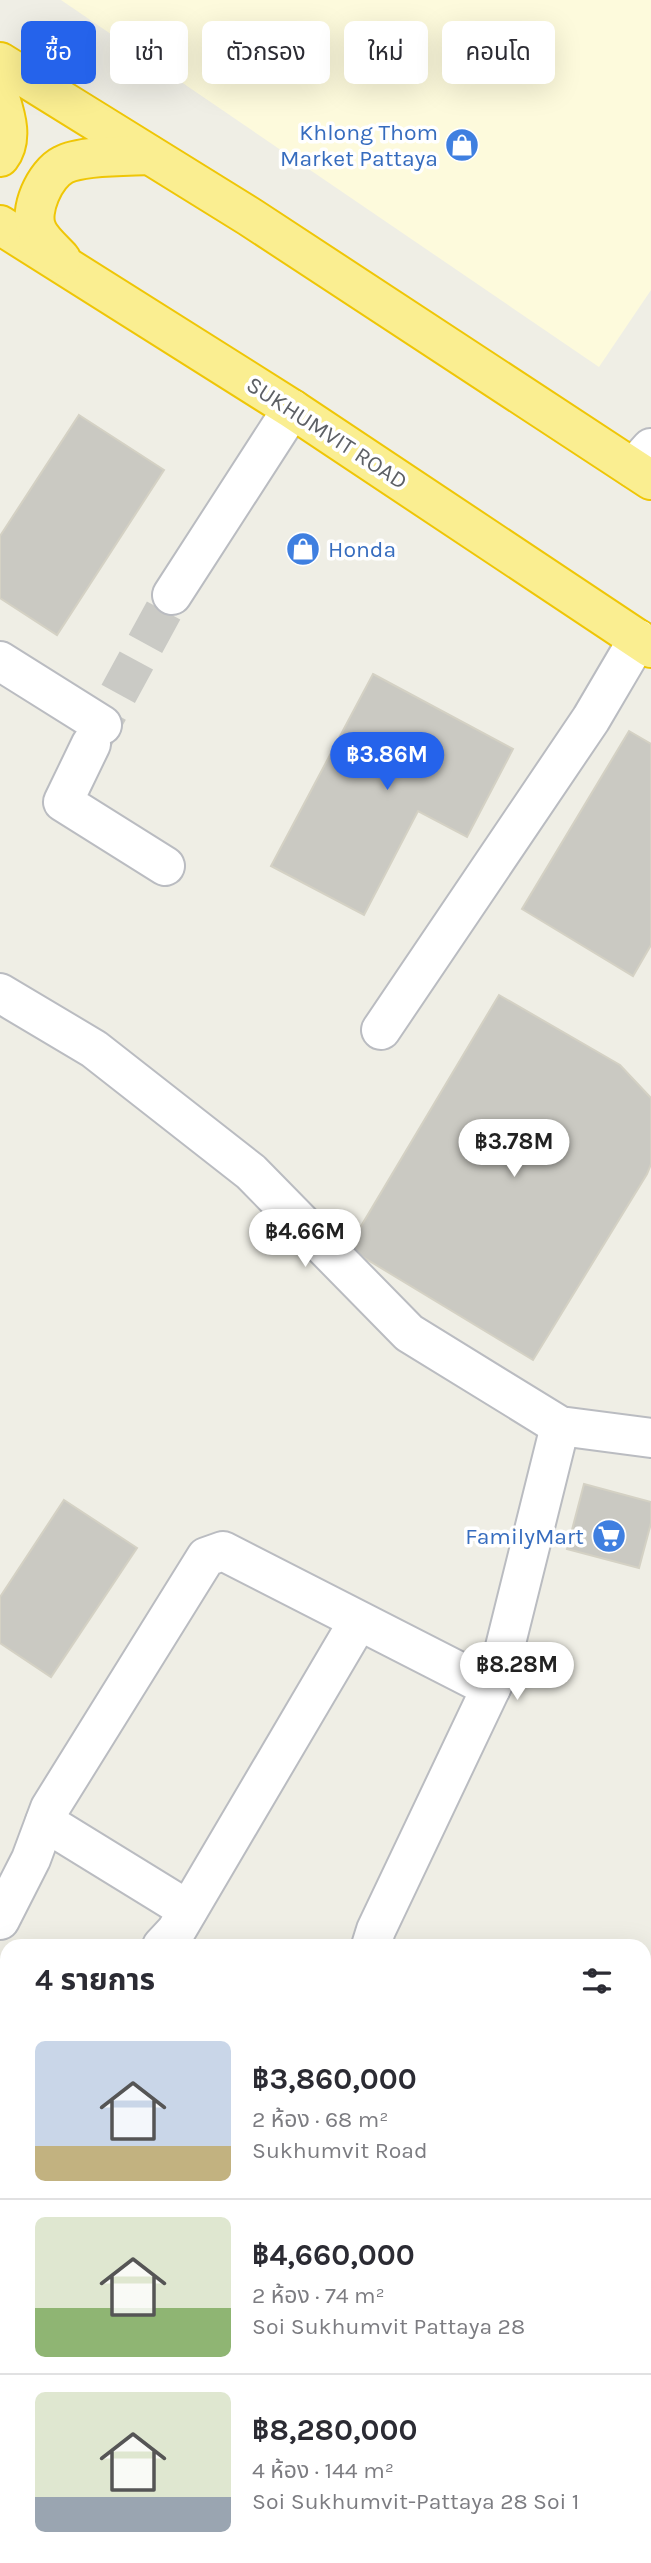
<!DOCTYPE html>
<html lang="th">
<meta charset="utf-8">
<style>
:root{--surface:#fff;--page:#f2f2f3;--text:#2b2b33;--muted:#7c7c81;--line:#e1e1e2;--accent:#2563eb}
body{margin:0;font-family:Karla,"Noto Sans Thai",sans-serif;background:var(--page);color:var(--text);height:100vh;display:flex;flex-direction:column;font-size:26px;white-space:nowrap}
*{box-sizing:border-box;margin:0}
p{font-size:23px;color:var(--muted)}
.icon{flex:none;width:38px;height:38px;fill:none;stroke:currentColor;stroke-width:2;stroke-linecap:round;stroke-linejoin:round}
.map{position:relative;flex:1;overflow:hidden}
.drawer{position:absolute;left:0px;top:1939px;width:651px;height:625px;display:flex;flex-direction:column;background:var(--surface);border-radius:21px 21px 0 0;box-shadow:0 7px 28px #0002}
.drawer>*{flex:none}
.banner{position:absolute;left:21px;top:21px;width:609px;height:63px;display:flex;gap:14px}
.price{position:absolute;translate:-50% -60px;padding:0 16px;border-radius:24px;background:#fff;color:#222;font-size:23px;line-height:46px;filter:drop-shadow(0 2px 4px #0008)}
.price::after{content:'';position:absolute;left:50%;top:42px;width:21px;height:16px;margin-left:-10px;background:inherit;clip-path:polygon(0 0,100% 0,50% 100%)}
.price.selected{background:var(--accent);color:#fff}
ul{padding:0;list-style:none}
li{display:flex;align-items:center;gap:21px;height:175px;padding:0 35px}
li+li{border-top:2px solid var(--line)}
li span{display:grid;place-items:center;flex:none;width:196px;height:140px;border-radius:10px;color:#555}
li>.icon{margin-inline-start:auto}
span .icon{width:84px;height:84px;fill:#fffc;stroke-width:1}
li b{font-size:30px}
h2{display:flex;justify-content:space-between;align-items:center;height:84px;padding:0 35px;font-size:30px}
.tag{padding:0 24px;border-radius:10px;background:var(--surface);box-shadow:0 7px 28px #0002;font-size:24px;line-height:63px}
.tag.selected{background:var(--accent);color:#fff}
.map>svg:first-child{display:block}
.commercial{fill:#fdfadc}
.building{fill:#cac9c2;stroke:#d4d1c4;stroke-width:2}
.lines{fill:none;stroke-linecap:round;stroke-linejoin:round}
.minor-tunnel{stroke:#cacac5;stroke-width:38;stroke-dasharray:38 19;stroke-linecap:butt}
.minor-casing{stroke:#babcc1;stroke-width:42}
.highway-casing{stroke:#efc606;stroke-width:42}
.minor{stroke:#fff;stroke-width:38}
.highway{stroke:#faee91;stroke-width:38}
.labels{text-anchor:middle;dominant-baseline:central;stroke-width:7;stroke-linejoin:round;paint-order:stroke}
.shop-label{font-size:23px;fill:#366cbe;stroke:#fff;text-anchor:end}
.street-label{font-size:23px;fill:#5d6065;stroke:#fff}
</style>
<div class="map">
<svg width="651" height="2563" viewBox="0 0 651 2563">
<rect width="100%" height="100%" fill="#efeee5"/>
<polygon class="commercial" points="61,0 651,0 651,290 599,367"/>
<g class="building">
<polygon points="79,415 164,470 57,635 0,598 0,536"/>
<polygon points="373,674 513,749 467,837 418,811 364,915 271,866"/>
<polygon points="629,731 651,744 651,945 633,976 522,909"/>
<polygon points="499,995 620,1065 651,1098 651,1164 647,1174 533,1360 348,1248"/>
<polygon points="584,1484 651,1502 651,1523 639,1568 567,1549"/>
<polygon points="64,1500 137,1548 51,1677 0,1643 0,1597"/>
<polygon points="651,2211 651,2386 644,2400 644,2225"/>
<polygon points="644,2418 651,2421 651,2434 644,2449"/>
<polygon points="330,2557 395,2557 391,2563 326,2563"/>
<polygon points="511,2557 591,2557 588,2563 508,2563"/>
</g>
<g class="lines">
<polyline class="minor-tunnel" points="91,744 172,595"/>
<g class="minor-casing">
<g id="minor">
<polyline points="633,468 651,448"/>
<polyline points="172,595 292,409"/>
<polyline points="0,661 102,725"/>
<polyline points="91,744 63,802 165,866"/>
<polyline points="0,993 94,1049 251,1172 409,1333 560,1426 651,1438"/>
<polyline points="381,1030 591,719 638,639"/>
<polyline points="45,1822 188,1910"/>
<polyline points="0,1920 31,1859 50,1808 206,1557 223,1551 491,1688"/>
<polyline points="162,1946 176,1931 358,1622"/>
<polyline points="371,1946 376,1930 499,1671 560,1426"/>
<polyline points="644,2174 651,2159"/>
<polyline points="0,2335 7,2337"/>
<polyline points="228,2557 236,2563"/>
<polyline points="105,2563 111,2557"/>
<polyline points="470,2563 473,2557"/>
</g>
</g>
<g class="highway-casing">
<g id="highway">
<polyline points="0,62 250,217 651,480"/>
<path d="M0,98C6,117 13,140 0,157"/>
<polyline points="0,225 292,409 651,648"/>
<path d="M61,259C54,251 41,240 37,230C28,211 45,174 63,165C81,155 128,156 149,155"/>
</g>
</g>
<use href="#minor" class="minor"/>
<use href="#highway" class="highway"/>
</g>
<defs>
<g id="shop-disc" transform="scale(1.75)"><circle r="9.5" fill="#3f7fe0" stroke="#fff"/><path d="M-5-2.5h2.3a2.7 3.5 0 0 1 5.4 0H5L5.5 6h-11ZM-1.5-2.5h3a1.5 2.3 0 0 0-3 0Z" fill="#fff"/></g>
<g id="supermarket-disc" transform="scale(1.75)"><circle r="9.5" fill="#3f7fe0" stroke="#fff"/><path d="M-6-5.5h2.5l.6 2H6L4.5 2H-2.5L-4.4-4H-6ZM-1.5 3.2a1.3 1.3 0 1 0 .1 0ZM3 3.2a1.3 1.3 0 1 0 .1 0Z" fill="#fff"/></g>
</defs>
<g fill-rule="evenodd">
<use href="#shop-disc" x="462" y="145"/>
<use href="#shop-disc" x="303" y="549"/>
<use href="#supermarket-disc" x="609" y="1536"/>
</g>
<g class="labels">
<g class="shop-label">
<text x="438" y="132">Khlong Thom<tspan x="438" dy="26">Market Pattaya</tspan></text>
<text x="328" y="549" text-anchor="start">Honda</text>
<text x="584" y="1536">FamilyMart</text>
</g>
<g class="street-label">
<text transform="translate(327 433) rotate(33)">SUKHUMVIT ROAD</text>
</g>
</g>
</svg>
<b class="price selected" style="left:387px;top:792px">฿3.86M</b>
<b class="price" style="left:514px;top:1179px">฿3.78M</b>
<b class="price" style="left:305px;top:1269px">฿4.66M</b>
<b class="price" style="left:517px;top:1702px">฿8.28M</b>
<div class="banner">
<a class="tag selected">ซื้อ</a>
<a class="tag">เช่า</a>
<a class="tag">ตัวกรอง</a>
<a class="tag">ใหม่</a>
<a class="tag">คอนโด</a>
</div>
<section class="drawer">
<h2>4 รายการ<svg class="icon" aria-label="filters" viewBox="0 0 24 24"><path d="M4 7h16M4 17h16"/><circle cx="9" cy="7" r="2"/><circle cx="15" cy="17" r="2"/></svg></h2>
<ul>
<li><span style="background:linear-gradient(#c9d6e8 75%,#c2b280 0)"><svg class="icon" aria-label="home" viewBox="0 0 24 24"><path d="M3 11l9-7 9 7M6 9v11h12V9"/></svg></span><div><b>฿3,860,000</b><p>2 ห้อง · 68 m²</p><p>Sukhumvit Road</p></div></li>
<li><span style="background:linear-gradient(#dfe7d0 65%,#8fb573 0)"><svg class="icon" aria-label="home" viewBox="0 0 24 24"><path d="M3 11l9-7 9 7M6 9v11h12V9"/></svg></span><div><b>฿4,660,000</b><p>2 ห้อง · 74 m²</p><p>Soi Sukhumvit Pattaya 28</p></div></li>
<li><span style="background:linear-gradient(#dfe7d0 75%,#9aa5b1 0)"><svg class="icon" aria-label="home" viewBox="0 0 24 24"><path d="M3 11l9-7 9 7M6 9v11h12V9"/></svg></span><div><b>฿8,280,000</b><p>4 ห้อง · 144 m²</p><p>Soi Sukhumvit-Pattaya 28 Soi 1</p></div></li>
</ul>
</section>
</div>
